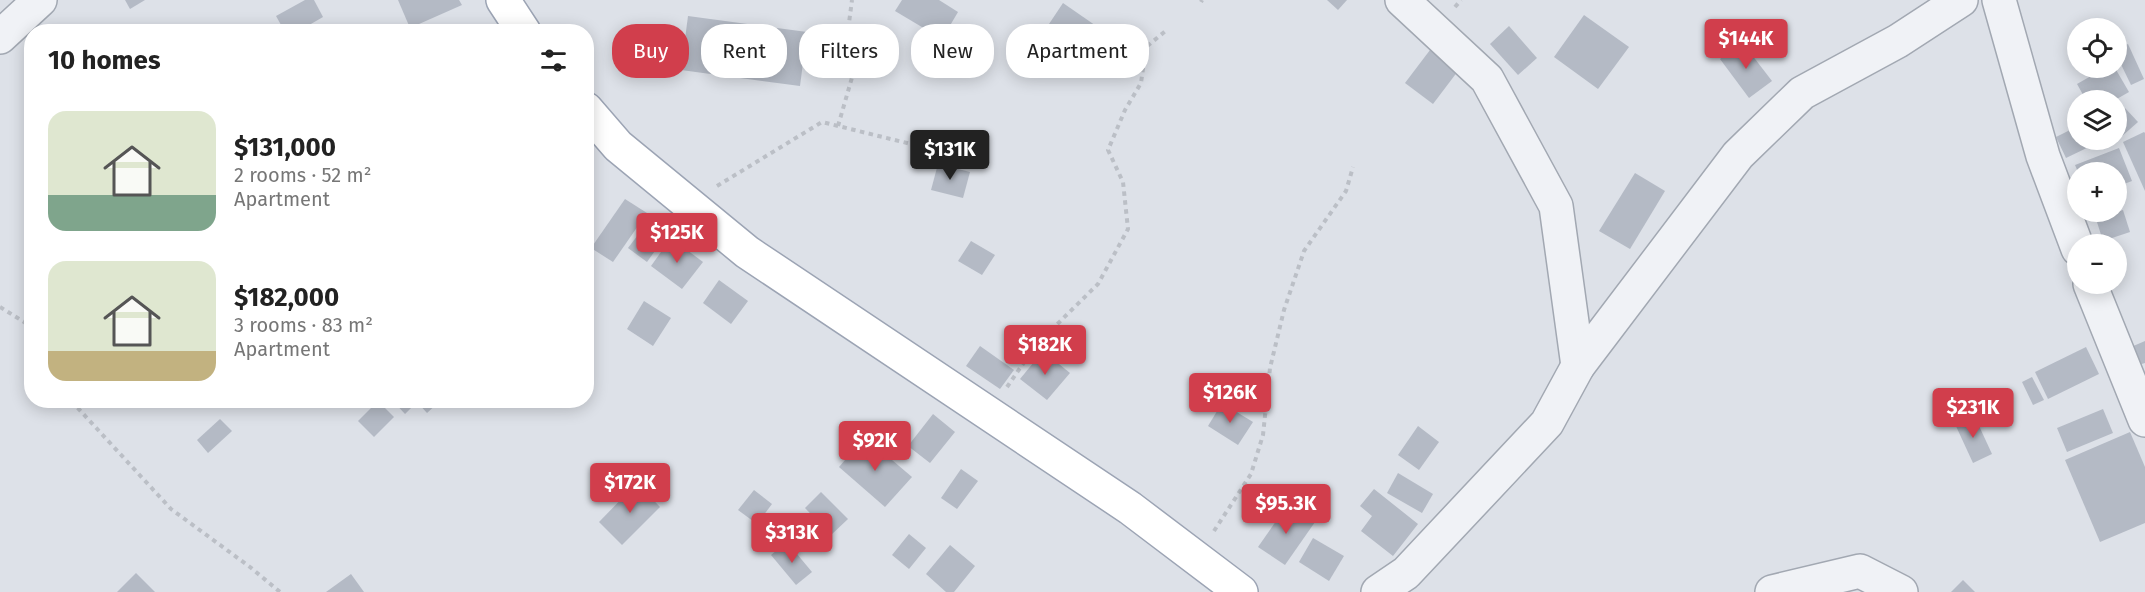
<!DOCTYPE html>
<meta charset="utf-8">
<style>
:root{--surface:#fff;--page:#f6f6f6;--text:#222;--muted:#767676;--accent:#d13e4c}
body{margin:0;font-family:"Fira Sans",sans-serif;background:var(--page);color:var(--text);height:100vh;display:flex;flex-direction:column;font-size:22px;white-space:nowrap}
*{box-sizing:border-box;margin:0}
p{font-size:20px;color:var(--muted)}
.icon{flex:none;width:33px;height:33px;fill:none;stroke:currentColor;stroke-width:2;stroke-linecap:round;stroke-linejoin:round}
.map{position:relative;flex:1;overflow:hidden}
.details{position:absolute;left:24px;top:24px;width:570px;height:384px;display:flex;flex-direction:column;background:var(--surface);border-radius:24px;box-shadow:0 3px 15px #0003}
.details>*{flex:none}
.hud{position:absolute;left:612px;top:24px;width:570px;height:54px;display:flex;gap:12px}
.controls{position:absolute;left:2067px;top:18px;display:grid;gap:12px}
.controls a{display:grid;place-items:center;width:60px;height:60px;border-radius:50%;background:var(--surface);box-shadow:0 3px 15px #0003;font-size:30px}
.price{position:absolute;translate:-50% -51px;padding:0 14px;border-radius:6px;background:var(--accent);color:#fff;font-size:20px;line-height:39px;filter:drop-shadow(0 2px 3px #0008)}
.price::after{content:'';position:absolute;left:50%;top:36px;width:18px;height:14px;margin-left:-9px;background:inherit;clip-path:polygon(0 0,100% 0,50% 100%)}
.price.on{background:#222;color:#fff}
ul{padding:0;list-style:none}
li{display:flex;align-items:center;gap:18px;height:150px;padding:0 24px}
li span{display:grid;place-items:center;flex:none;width:168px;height:120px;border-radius:18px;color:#555}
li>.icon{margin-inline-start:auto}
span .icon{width:72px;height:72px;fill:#fffc;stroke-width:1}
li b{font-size:26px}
h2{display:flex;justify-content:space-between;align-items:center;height:72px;padding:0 24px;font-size:26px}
.pill{padding:0 21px;border-radius:24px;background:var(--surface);box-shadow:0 3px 15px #0003;font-size:21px;line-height:54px}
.pill.on{background:var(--accent);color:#fff}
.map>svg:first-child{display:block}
.building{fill:#b4bac5}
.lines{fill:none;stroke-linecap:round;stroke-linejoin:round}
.minor-casing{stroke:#a2a8b2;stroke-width:36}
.major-casing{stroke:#9ca4b4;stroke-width:36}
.path{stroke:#bbbfc6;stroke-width:4;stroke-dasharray:4.5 4.5;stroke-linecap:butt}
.minor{stroke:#f0f2f6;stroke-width:33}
.major{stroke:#fff;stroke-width:33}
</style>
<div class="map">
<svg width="2145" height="592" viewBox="0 0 2145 592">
<rect width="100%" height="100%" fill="#dde1e8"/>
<g class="building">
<polygon points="125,0 145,0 130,9"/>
<polygon points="305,0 314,0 323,17 297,32 285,32 276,16"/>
<polygon points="398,0 459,0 462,5 410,28"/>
<polygon points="902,0 939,0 958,12 942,39 895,11"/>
<polygon points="1327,0 1347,0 1338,10"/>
<polygon points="1063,3 1102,30 1088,50 1049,24"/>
<polygon points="1584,15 1629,47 1598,89 1554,57"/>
<polygon points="688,16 807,32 800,86 681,70"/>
<polygon points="1509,26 1537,58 1518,75 1490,44"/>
<polygon points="1742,42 1772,81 1749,98 1720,59"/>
<polygon points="2128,44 2144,79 2131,85 2116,54 2116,49"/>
<polygon points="1430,50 1458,71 1433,104 1405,83"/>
<polygon points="2105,68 2115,68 2129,92 2115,100 2086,100 2077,84"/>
<polygon points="2125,108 2138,122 2121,137 2116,132 2116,115"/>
<polygon points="2078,126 2078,140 2093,140 2095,144 2066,158 2056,137"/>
<polygon points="2144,132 2145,133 2145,191 2123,142"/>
<polygon points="2119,148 2132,181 2116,187 2116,172 2078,172 2075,165"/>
<polygon points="938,164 970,172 963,198 931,190"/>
<polygon points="1635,173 1665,191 1630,249 1599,231"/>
<polygon points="625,199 647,213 613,262 591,248"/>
<polygon points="2123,210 2130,232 2103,241 2096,219"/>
<polygon points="644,227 662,241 647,262 628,248"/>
<polygon points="671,238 703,262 682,289 651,266"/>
<polygon points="971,241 995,255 982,275 958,261"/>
<polygon points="719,280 748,301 731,324 703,303"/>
<polygon points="644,301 671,318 653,346 627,329"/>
<polygon points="2145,341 2145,363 2138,365 2131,347"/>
<polygon points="980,346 1014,370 1000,389 966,366"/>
<polygon points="2086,347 2099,374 2048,399 2035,372"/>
<polygon points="1043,351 1070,373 1047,400 1020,379"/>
<polygon points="2032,377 2044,400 2033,405 2022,382"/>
<polygon points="392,400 441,400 427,413 417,402 405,414"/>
<polygon points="378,401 394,417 374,437 358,421"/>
<polygon points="1222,403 1253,422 1238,445 1208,426"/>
<polygon points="2103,409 2113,433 2067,452 2057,428"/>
<polygon points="933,414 955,432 930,463 908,446"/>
<polygon points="1974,415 1992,454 1973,463 1955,424"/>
<polygon points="220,419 232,431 208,453 197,440"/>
<polygon points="1418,426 1439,442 1419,470 1398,455"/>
<polygon points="2130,432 2145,467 2145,523 2100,542 2065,460"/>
<polygon points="865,437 912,477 885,507 839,467"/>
<polygon points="961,469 978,481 957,509 941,498"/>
<polygon points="1398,473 1433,494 1422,513 1387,493"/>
<polygon points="637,483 660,507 622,545 599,522"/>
<polygon points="1374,489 1418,524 1393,556 1361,531 1372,516 1360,506"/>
<polygon points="754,490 772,504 757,524 738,510"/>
<polygon points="821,492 848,519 831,535 805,508"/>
<polygon points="1288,504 1315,522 1285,565 1258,547"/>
<polygon points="909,534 926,548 909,569 892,555"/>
<polygon points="1313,538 1344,556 1329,581 1299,562"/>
<polygon points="787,542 812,572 796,585 771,555"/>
<polygon points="950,545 975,566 954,592 946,592 926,574"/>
<polygon points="136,573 155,592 117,592"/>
<polygon points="351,574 364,592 326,592"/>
<polygon points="1963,580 1975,592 1951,592"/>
</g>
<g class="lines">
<g class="minor-casing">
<g id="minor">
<polyline points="1402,0 1487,79 1556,206 1578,366"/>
<polyline points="1999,0 2043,156 2078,249"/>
<polyline points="0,37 40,0"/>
<polyline points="2090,284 2145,420"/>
<polyline points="1378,592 1406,573 1547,423 1578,366 1738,155 1802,93 1898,41 1961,0"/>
<polyline points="1772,592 1860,571 1901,592"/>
</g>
</g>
<g class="major-casing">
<g id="major">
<polyline points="503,0 524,32"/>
<polyline points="586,109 618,146 747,252 1130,508 1241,592"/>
</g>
</g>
<g class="path">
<polyline points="1201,2 1202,0"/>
<polyline points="1455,7 1461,0"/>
<polyline points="838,126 853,74 849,23 852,0"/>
<polyline points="717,186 822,122 919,146"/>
<polyline points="0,307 32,327"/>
<polyline points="1007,387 1036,345 1098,284 1128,229 1123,182 1108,150 1125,110 1141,83 1146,47 1168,29"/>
<polyline points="74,400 75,405 171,509 250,567 280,592"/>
<polyline points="1214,531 1251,474 1263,435 1270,368 1284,310 1304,251 1346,191 1353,167"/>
</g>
<use href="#minor" class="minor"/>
<use href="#major" class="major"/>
</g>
</svg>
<div class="controls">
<a><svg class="icon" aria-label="locate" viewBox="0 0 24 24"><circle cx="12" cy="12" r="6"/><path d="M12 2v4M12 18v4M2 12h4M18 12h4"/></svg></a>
<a><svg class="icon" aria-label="layers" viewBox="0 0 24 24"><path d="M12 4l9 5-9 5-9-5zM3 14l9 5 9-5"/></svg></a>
<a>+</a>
<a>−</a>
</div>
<b class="price" style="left:1746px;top:70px">$144K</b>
<b class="price on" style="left:950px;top:181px">$131K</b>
<b class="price" style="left:677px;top:264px">$125K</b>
<b class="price" style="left:1045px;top:376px">$182K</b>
<b class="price" style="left:1230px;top:424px">$126K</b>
<b class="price" style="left:1973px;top:439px">$231K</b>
<b class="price" style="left:875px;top:472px">$92K</b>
<b class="price" style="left:630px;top:514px">$172K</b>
<b class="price" style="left:1286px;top:535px">$95.3K</b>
<b class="price" style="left:792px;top:564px">$313K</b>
<div class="hud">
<a class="pill on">Buy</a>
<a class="pill">Rent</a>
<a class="pill">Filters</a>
<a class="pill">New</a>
<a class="pill">Apartment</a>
</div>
<section class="details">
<h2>10 homes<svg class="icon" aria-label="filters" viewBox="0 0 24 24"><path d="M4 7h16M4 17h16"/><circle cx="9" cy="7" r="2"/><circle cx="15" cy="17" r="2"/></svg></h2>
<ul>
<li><span style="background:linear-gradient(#dfe7d0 70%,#7fa58c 0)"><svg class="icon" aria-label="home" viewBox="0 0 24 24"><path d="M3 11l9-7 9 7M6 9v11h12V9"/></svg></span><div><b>$131,000</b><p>2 rooms · 52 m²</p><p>Apartment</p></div></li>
<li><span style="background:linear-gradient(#dfe7d0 75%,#c2b280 0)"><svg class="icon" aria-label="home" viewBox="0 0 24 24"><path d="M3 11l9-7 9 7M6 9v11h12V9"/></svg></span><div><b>$182,000</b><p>3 rooms · 83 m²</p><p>Apartment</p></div></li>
</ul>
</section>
</div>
